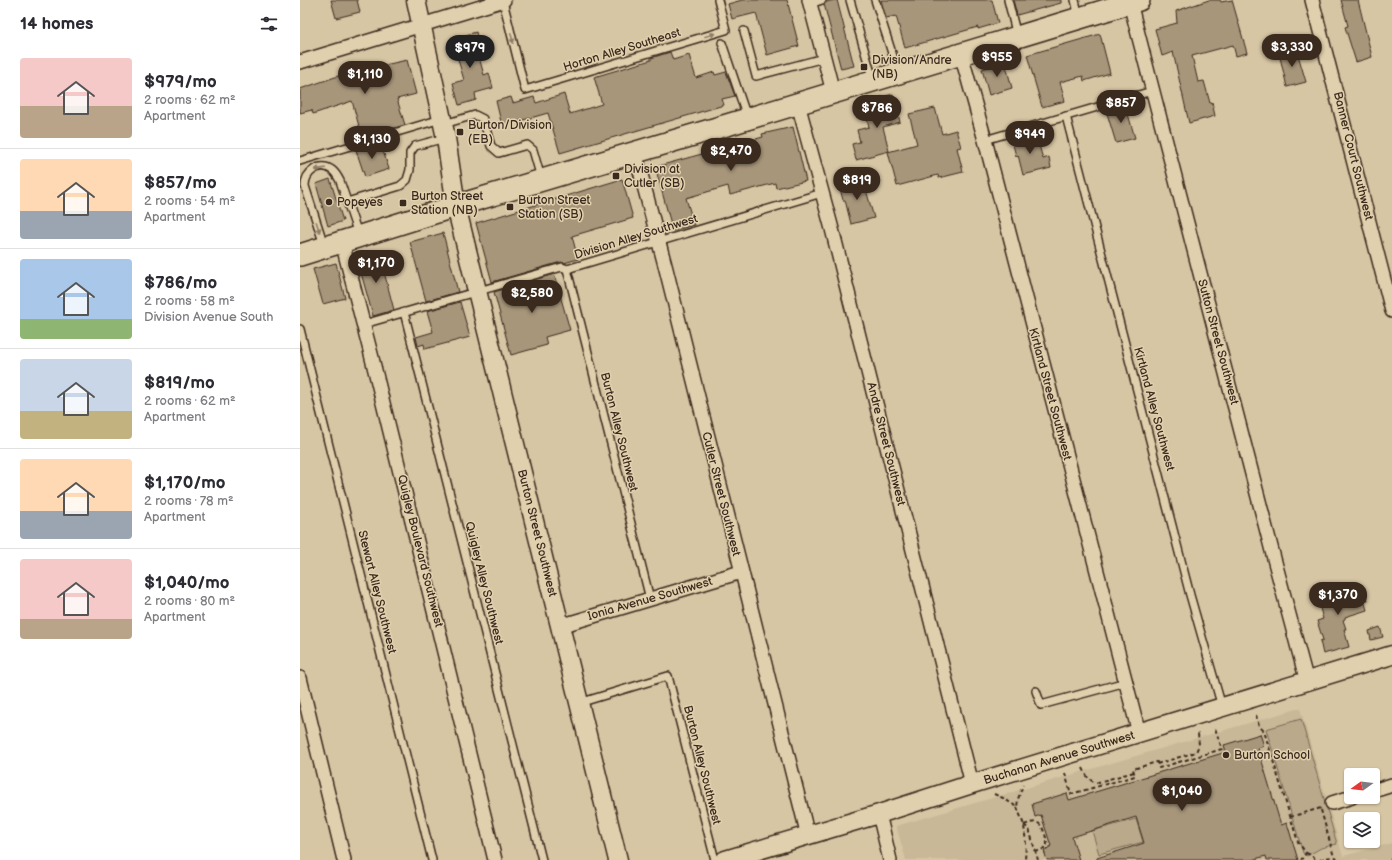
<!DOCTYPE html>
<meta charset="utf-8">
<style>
:root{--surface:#fff;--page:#f7f7f7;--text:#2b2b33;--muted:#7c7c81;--line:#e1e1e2;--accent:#3b2a1e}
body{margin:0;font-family:"Balsamiq Sans",sans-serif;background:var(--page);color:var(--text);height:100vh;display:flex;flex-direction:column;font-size:15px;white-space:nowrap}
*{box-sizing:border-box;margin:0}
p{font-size:13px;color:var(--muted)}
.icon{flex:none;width:22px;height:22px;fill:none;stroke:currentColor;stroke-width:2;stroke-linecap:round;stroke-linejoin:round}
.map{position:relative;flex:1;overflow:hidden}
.sheet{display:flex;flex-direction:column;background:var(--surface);width:300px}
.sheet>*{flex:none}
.needle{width:26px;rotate:255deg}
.tools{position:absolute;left:1044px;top:768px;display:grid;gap:8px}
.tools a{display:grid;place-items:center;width:36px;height:36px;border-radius:4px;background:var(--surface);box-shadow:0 1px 3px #0004;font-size:20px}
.price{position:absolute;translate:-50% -34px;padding:0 9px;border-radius:14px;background:var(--accent);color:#fff;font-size:13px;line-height:26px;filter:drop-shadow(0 1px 2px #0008)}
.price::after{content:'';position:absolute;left:50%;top:24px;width:12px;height:9px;margin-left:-6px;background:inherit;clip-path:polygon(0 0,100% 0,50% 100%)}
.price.selected{background:#222;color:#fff}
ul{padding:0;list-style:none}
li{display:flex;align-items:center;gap:12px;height:100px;padding:0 20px}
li+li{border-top:1px solid var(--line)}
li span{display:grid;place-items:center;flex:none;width:112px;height:80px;border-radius:4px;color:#555}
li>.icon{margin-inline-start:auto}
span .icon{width:48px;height:48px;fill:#fffc;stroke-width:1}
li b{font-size:17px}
h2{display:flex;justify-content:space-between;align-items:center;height:48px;padding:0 20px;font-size:17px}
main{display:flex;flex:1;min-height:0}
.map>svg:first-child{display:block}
.built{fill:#c9b897}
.green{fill:#baa98b;stroke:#7a6a54}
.building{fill:#a7967a;stroke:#3b2a1e}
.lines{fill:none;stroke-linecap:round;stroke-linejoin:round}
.lane-casing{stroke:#3b2a1e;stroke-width:10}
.street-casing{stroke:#3b2a1e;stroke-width:16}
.secondary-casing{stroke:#3b2a1e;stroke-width:21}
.primary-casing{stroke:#3b2a1e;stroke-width:24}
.path{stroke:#3b2a1e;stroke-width:2;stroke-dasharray:4 3;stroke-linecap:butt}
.lane{stroke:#e1d0ad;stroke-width:7}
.street{stroke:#e1d0ad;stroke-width:13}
.secondary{stroke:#e1d0ad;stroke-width:18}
.primary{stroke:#e1d0ad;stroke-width:21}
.oneway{fill:#8e7d66}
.poi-dot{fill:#3b2a1e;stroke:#e1d0ad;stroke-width:1.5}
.labels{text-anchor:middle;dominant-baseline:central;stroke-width:3;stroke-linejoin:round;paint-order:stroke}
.street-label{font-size:12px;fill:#3b2a1e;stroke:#e1d0ad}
.poi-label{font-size:12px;fill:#3b2a1e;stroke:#e1d0ad;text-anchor:start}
</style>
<main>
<section class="sheet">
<h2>14 homes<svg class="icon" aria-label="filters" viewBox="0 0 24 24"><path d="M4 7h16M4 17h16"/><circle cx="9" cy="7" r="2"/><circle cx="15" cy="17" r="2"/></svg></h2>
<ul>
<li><span style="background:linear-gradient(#f6c9c9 60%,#b9a48a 0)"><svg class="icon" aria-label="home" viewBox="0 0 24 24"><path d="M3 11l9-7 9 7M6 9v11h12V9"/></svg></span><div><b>$979/mo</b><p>2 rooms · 62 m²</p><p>Apartment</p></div></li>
<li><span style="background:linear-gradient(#ffd9b3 65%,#9aa5b1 0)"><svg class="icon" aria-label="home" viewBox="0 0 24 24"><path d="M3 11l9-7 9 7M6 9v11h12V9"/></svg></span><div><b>$857/mo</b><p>2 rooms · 54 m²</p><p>Apartment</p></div></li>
<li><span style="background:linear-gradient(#a9c7e8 75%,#8fb573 0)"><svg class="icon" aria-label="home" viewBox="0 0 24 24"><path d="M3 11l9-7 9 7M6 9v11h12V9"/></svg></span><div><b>$786/mo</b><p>2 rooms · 58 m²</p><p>Division Avenue South</p></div></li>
<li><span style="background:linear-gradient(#c9d6e8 65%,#c2b280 0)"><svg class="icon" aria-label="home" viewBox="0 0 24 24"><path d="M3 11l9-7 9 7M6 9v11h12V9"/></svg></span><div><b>$819/mo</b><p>2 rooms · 62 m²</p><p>Apartment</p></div></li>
<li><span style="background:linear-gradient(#ffd9b3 65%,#9aa5b1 0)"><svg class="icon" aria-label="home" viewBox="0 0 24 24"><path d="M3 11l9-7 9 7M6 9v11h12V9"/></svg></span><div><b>$1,170/mo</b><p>2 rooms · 78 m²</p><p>Apartment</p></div></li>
<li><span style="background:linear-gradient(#f6c9c9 75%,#b9a48a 0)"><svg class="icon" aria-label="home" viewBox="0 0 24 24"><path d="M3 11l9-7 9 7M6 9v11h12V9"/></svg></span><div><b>$1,040/mo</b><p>2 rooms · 80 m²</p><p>Apartment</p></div></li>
</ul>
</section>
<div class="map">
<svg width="1092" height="860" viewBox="0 0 1092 860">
<rect width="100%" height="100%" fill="#d7c6a4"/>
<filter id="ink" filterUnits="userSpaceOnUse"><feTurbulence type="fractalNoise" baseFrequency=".025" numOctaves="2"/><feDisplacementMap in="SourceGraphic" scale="8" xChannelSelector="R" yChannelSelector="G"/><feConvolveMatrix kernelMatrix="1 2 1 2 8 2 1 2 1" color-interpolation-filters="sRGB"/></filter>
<g filter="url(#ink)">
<polygon class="built" points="1000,708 1043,856 1092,843 1092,860 606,860 596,826"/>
<g class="green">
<polygon points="1001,719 1037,844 1021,848 1007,856 1003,853 966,729"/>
<polygon points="836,819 843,842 799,854 792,831"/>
</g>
<g class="building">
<polygon points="31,0 57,0 60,12 36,18"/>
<polygon points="442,0 487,0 499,46 467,55 456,13 432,19 428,4"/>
<polygon points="535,0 537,0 554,66 541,69 524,4 526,2"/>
<polygon points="581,0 692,0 698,23 678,29 678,27 605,48 596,16 586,18"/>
<polygon points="713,0 761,0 761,3 717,15"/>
<polygon points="909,0 920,0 921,2 932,0 947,53 936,56 933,45 892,56 898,82 904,81 910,103 912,102 915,116 889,123 873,52 862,56 855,29 877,23 876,11"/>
<polygon points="1041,0 1058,0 1072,57 1056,62 1045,27 1048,26"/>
<polygon points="176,32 180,49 177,50 184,75 189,73 193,88 175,93 176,100 159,105 153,83 164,80 152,39"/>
<polygon points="800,34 810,73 784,81 783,76 760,82 765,101 742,107 727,55"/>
<polygon points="996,48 1006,82 987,87 979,53"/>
<polygon points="370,52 373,60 389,55 396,78 414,72 415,75 426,72 435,96 422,99 424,105 260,153 248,113 202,126 196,101 211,97 213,103 234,97 236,103 264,94 270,114 302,104 294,77 351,60 351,58"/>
<polygon points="107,60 116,94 97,99 105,125 62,137 52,101 13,114 12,110 0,113 0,89 47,73 46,70 61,66 62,70"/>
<polygon points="705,62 712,88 689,95 682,69"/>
<polygon points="593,94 600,122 583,127 589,151 556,160 552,144 560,142 557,130 569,127 566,115 578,111 574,99"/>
<polygon points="825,104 835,138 816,143 806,110"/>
<polygon points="635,108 642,134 656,130 661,147 657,148 663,172 639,178 638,175 597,186 588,152 617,144 609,114"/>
<polygon points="493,127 506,181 476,188 475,183 430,195 428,186 386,198 394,225 373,231 355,167 463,137 462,134"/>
<polygon points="736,135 743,159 749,157 751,168 723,175 718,155 716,156 712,141"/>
<polygon points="80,142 89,169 65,177 56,150"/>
<polygon points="30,179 43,221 28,226 16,184"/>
<polygon points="322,179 333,218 272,236 278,259 264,263 261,262 192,282 176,223"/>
<polygon points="563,179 574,218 551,224 545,200 543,200 539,185"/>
<polygon points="143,233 158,292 126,301 110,242"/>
<polygon points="79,253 94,310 73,316 58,262 60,258"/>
<polygon points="36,263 45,298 23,304 13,269"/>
<polygon points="254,274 270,330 245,337 247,345 211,355 194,292"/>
<polygon points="160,302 170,337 125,349 124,344 118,346 116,337 133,332 127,311"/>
<polygon points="1034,586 1037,596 1064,588 1068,600 1064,600 1067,610 1045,617 1045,619 1043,620 1046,629 1044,629 1049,647 1023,654 1020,641 1023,640 1017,621 1023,619 1016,594 1021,592 1020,589"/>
<polygon points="1080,627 1083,637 1071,640 1069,631"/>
<polygon points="960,734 964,746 958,748 981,825 987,823 998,860 967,860 966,856 951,860 797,860 797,858 844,843 836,817 772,837 779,860 747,860 744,851 751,846 741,815 735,817 732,804 767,793 769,800 926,752 924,745"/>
</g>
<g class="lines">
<g class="lane-casing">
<g id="lane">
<polyline points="550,0 573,80"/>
<polyline points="575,0 598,72"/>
<polyline points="708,0 717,36"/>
<polyline points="775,0 779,17"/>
<polyline points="203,1 225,90 426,30 418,0"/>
<polyline points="510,4 522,0"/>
<polyline points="444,31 456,76 524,58"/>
<polyline points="422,43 447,117"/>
<polyline points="766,116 890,595 922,707"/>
<polyline points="144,124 175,115 183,119 191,146 199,153 227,145 233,150 241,178"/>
<polyline points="685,140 852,91"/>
<polyline points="0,161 141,119"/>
<polyline points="47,202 100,186 107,180 110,170 110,153 115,146 145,138"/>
<path d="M24,245L5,186C5,172 20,161 32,170C36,173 38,177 40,181L58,234"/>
<polyline points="267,269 350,599"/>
<polyline points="104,312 242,860"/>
<polyline points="64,324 262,267 267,269 522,193"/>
<polyline points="0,329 132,860"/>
<polyline points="736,691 741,705 826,682"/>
<polyline points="279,703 368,676 415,860"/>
</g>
</g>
<g class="street-casing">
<g id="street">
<polyline points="509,0 533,92"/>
<polyline points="1012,0 1092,311"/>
<polyline points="830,3 972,551 1007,682"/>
<polyline points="661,54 685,140 839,733"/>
<polyline points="0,62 204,0"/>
<polyline points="498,104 532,229 672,784"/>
<polyline points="335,152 366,269 508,836"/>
<polyline points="42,242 71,354 195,860"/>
<polyline points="260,626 441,572"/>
<polyline points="0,678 44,860"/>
<polyline points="1073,791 1092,785"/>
<polyline points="1032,803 1052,797"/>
<polyline points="579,814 590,860"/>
</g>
</g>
<g class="secondary-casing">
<g id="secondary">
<polyline points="116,0 146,138 156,206 318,860"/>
<polyline points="425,860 579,814 672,784 1092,655"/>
</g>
</g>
<g class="primary-casing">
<polyline id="primary" points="0,255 172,201 447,119 839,0"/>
</g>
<g class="path">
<polyline points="956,715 959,726 964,731 998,842 1006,853 1001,860"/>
<polyline points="857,764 896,752 899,745 898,733"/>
<polyline points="783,768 788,778 795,783 834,772"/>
<polyline points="765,773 771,794 835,776 833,769 857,762 859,768 922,749 915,728"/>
<polyline points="694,794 703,798 717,807 718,799 723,785"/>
<polyline points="717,807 724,825 726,844 725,860"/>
<polyline points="1021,810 1034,857"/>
<polyline points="990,817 1021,808"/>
<path d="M724,825C735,821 740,820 744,832C746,837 747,841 747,845L743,849L736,852"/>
<polyline points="724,825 729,829 738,860"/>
<polyline points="1006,853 1011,855 1016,860"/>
<path d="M1020,860C1027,857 1033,856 1039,860"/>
<polyline points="1090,860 1092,859"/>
</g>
<use href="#lane" class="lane"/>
<use href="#street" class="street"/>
<use href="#secondary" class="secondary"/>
<use href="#primary" class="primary"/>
</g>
<defs><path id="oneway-solid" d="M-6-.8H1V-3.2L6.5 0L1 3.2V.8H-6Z"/></defs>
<g class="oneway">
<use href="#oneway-solid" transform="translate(410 35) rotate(-17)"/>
<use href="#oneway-solid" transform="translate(212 38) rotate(76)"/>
<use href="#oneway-solid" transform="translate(20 169) rotate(172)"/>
<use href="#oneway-solid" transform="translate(18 227) rotate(71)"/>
</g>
</g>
<g class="poi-dot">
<rect x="560" y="63" width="8" height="8" rx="2"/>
<rect x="156" y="128" width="8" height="8" rx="2"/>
<rect x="312" y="172" width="8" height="8" rx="2"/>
<circle cx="29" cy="202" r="4"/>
<rect x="99" y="199" width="8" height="8" rx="2"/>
<rect x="206" y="203" width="8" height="8" rx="2"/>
<circle cx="926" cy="755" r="4"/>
</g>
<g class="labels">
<g class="street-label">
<text transform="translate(322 50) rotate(-17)">Horton Alley Southeast</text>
<text transform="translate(1053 156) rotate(76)">Banner Court Southwest</text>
<text transform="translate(336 237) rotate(-17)">Division Alley Southwest</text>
<text transform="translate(918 342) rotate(75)">Sutton Street Southwest</text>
<text transform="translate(750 394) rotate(75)">Kirtland Street Southwest</text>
<text transform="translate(854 409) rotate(75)">Kirtland Alley Southwest</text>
<text transform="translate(319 432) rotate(76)">Burton Alley Southwest</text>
<text transform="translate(586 444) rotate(76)">Andre Street Southwest</text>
<text transform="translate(421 494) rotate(76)">Cutler Street Southwest</text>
<text transform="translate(237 533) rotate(76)">Burton Street Southwest</text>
<text transform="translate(120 551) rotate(76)">Quigley Boulevard Southwest</text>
<text transform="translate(184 583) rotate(76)">Quigley Alley Southwest</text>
<text transform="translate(77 592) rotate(76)">Stewart Alley Southwest</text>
<text transform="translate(350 599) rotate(-16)">Ionia Avenue Southwest</text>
<text transform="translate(759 758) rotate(-17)">Buchanan Avenue Southwest</text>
<text transform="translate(402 765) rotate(76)">Burton Alley Southwest</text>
</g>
<g class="poi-label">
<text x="572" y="60">Division/Andre<tspan x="572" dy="14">(NB)</tspan></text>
<text x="168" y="125">Burton/Division<tspan x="168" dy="14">(EB)</tspan></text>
<text x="324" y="169">Division at<tspan x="324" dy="14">Cutler (SB)</tspan></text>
<text x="111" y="196">Burton Street<tspan x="111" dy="14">Station (NB)</tspan></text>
<text x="218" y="200">Burton Street<tspan x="218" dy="14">Station (SB)</tspan></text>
<text x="37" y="202">Popeyes</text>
<text x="934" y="755">Burton School</text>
</g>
</g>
</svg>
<div class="tools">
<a><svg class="needle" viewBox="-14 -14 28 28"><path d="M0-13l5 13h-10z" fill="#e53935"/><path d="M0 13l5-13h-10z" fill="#7c7c81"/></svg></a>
<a><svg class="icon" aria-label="layers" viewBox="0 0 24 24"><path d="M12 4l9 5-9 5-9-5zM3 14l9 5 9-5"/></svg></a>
</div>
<b class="price" style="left:992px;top:68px">$3,330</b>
<b class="price selected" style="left:170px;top:69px">$979</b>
<b class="price" style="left:697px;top:78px">$955</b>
<b class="price" style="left:65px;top:95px">$1,110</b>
<b class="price" style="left:821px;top:124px">$857</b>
<b class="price" style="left:577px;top:129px">$786</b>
<b class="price" style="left:730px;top:155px">$949</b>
<b class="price" style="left:72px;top:160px">$1,130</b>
<b class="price" style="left:431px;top:172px">$2,470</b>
<b class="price" style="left:557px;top:201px">$819</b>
<b class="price" style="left:76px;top:284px">$1,170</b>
<b class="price" style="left:232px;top:314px">$2,580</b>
<b class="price" style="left:1038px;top:616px">$1,370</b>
<b class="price" style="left:882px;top:812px">$1,040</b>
</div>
</main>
